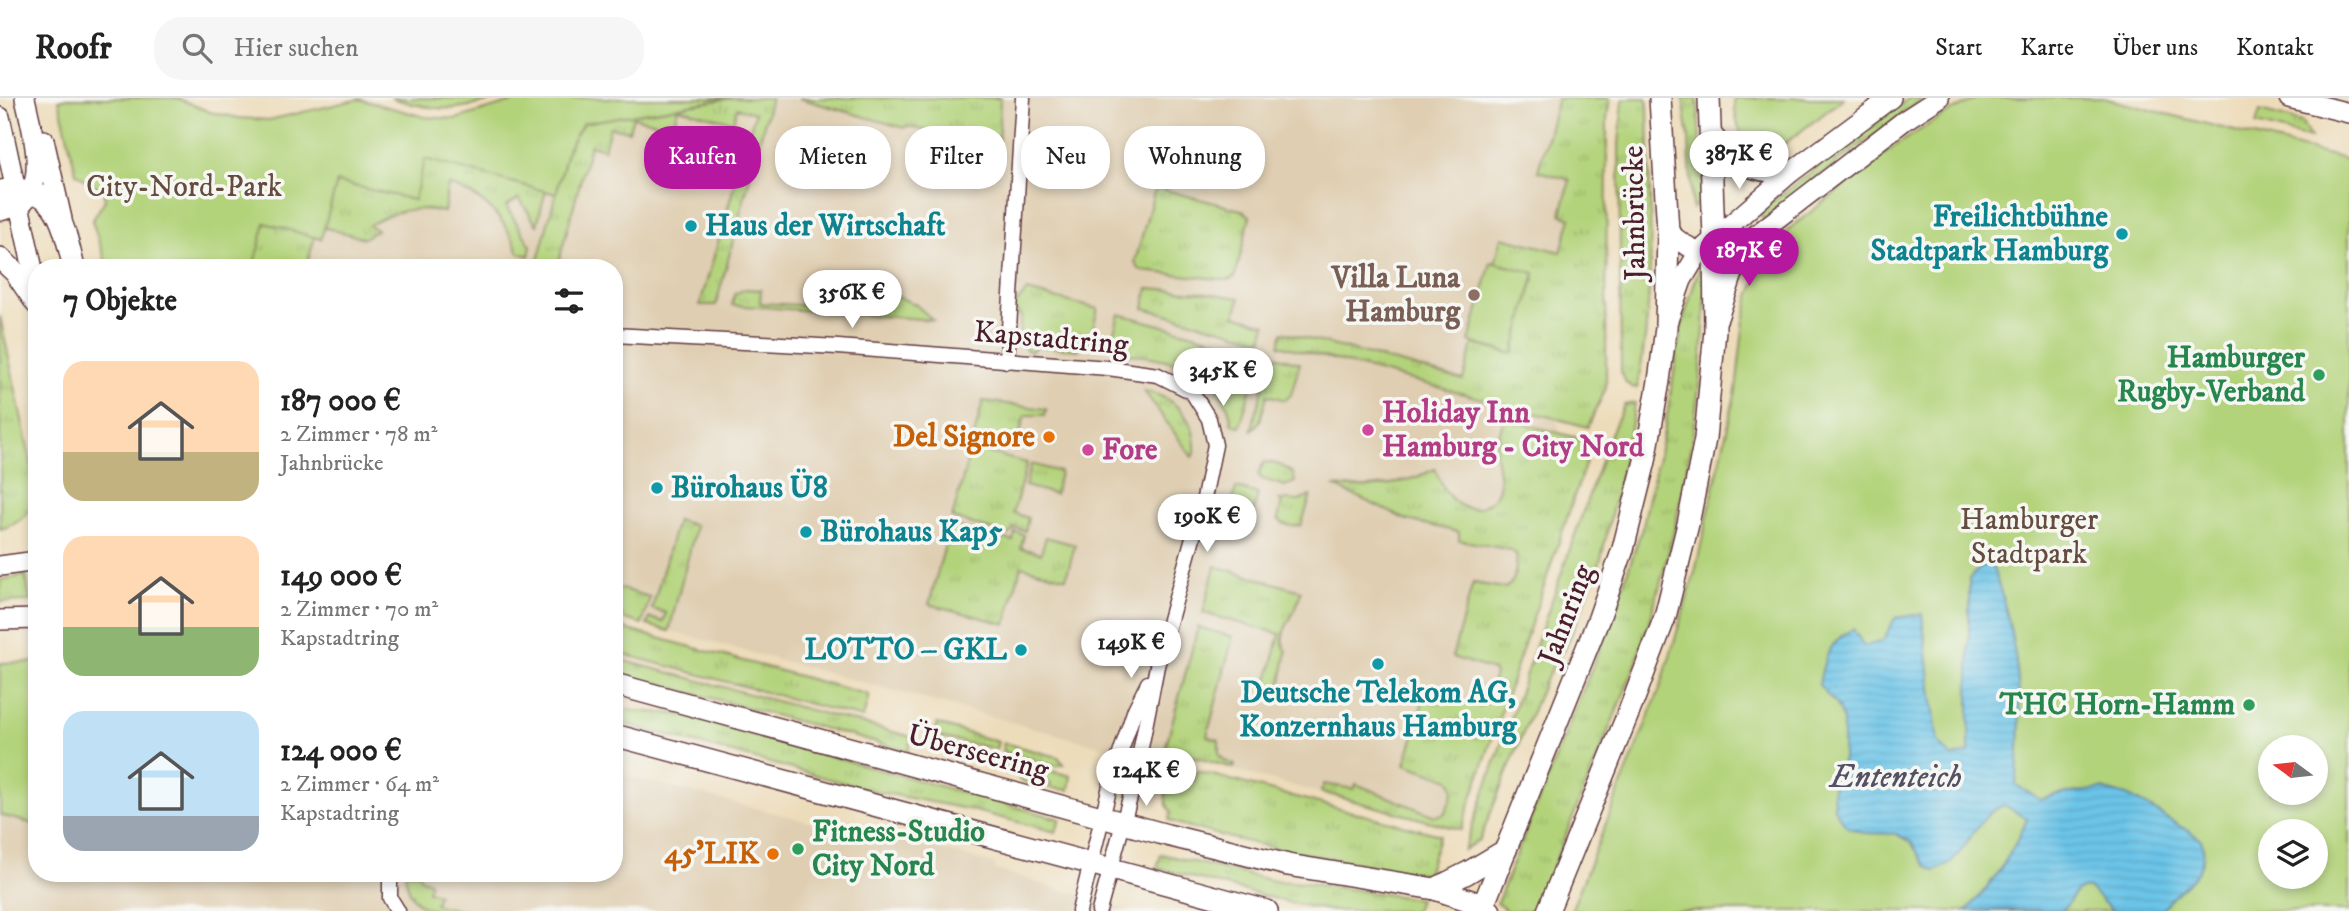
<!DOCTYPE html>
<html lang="de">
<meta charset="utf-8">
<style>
:root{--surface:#fff;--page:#f6f6f6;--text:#222;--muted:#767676;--line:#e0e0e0;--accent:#b5179e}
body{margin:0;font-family:"IM FELL DW Pica",serif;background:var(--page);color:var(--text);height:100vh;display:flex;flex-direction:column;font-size:26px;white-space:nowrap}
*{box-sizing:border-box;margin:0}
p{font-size:23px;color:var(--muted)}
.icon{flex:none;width:38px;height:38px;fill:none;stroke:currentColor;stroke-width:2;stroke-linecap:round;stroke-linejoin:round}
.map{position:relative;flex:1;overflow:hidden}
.panel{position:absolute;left:28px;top:161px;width:595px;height:623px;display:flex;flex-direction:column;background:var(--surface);border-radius:28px;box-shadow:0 4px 10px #0003}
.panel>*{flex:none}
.guide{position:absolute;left:644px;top:28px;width:665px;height:63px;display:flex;gap:14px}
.needle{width:46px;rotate:285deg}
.buttons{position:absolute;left:2258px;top:637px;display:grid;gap:14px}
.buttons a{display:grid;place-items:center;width:70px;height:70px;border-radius:50%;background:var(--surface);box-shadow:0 4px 10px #0003;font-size:35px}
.price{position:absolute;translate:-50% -60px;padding:0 16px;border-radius:24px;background:#fff;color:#222;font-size:23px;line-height:46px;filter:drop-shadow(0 2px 4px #0008)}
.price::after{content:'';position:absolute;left:50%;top:42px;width:21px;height:16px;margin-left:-10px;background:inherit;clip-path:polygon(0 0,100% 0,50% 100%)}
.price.selected{background:var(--accent);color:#fff}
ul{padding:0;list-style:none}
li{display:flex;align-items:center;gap:21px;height:175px;padding:0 35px}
li span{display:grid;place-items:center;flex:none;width:196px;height:140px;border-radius:21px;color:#555}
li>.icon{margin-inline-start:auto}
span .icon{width:84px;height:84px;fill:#fffc;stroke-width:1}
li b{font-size:30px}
h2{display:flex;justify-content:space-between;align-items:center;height:84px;padding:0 35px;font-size:30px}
.chip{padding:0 24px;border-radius:28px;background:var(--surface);box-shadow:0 4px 10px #0003;font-size:24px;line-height:63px}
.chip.selected{background:var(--accent);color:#fff}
header{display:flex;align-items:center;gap:42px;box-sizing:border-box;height:98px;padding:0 35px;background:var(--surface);border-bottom:2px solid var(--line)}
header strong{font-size:33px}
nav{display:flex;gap:38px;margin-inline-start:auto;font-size:24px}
.search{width:490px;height:63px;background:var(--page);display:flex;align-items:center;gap:18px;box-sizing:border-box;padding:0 24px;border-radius:28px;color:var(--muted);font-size:26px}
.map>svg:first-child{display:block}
.built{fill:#dfceb1}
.grass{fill:url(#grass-tufts);stroke:#7e7952;stroke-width:2}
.green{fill:#b3d37a;stroke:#7e7952;stroke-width:2;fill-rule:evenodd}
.water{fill:url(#water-rules);stroke:#5a728a;stroke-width:2}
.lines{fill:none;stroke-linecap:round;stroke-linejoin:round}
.street-casing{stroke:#623b40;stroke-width:17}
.secondary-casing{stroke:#623b40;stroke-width:22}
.primary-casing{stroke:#623b40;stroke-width:24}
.street{stroke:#fff;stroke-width:14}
.secondary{stroke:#fff;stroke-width:19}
.primary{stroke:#fff;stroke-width:21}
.culture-dot{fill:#0f9aa8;stroke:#f6f6f2;stroke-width:2.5}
.education-dot{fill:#8d6e63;stroke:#f6f6f2;stroke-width:2.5}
.leisure-dot{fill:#2e9e5b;stroke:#f6f6f2;stroke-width:2.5}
.hotel-dot{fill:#d1479c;stroke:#f6f6f2;stroke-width:2.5}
.food-dot{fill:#e8710a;stroke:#f6f6f2;stroke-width:2.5}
.labels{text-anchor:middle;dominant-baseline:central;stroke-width:7;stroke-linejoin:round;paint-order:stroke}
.park-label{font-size:30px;fill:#644c3f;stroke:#f6f6f2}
.street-label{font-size:30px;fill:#4a1f2b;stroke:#f6f6f2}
.culture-label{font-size:30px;font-weight:bold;fill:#0d838f;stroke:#f6f6f2;text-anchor:start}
.education-label{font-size:30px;font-weight:bold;fill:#785e54;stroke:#f6f6f2;text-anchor:end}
.leisure-label{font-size:30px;font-weight:bold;fill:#27864d;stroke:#f6f6f2;text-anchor:end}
.hotel-label{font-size:30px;font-weight:bold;fill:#b23c85;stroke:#f6f6f2;text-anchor:start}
.food-label{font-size:30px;font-weight:bold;fill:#c56008;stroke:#f6f6f2;text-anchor:end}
.water-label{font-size:32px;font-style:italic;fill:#545164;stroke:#f6f6f2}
</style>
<header>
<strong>Roofr</strong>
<div class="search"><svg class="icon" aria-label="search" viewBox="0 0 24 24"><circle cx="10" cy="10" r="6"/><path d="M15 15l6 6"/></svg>Hier suchen</div>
<nav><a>Start</a><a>Karte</a><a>Über uns</a><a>Kontakt</a></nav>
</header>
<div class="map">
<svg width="2349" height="813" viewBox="0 0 2349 813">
<defs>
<pattern id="grass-tufts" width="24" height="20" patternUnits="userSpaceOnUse" patternTransform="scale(1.75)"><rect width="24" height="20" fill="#b3d37a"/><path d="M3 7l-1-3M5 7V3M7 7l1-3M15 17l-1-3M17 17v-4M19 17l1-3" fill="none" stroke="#9bb56a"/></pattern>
<pattern id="water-rules" width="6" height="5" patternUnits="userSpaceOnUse" patternTransform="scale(1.75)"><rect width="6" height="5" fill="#6ac4e8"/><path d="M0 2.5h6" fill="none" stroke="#5da8c7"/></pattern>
</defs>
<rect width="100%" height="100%" fill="#f6f6f2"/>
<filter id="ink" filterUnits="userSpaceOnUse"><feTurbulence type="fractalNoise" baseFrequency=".0143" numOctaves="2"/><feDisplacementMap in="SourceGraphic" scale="14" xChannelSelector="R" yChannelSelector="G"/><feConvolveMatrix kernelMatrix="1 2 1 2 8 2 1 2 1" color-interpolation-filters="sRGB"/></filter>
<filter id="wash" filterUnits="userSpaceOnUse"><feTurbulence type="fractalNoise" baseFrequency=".00686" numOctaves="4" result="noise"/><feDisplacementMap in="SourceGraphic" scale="28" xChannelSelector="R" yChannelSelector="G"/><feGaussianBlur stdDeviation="1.57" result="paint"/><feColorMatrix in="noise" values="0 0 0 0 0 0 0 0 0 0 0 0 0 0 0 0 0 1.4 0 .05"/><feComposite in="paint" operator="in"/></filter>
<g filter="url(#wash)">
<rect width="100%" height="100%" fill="#eddcba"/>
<g class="built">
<polygon points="731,0 1574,0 1595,101 1554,316 1562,337 1456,731 1153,651 1104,649 614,518 614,170 253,170 337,84 583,25"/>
<polygon points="614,675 899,746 901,741 995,766 994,771 1131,813 0,813 0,717 37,727 37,775 614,775"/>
</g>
<g class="grass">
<path d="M391,0H501C455,14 438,14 391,0Z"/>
<polygon points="731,0 771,0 716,207 700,207 755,15 737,10 733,24 678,10 673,29 633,19 629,33 610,29 604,51 590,47 557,170 536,170 568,50 583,25"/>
<polygon points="798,0 1000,0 998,56 962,46 963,41 907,28 904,30"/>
<polygon points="1558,0 1610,0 1607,20 1606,290 1588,329 1279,247 1283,234 1463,282 1473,246 1513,256 1535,176 1495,165 1502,139 1561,154 1571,120 1561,116 1570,82 1538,73"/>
<path d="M1623,0H1647L1648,8C1650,102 1656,198 1637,290C1627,289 1623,282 1621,273L1619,47Z"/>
<polygon points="1683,0 1697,0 1704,101 1692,111 1689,41"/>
<polygon points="1909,0 1923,0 1763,121 1759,114"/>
<polygon points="2260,13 2302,24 2310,40 2256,26"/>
<path d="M519,19L554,59L537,127L519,100L506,108L531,148L529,158L519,155C506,121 483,97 448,87L444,114C415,108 394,112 369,127L377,132L364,140L318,128L306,170H110L106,102Z"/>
<polygon points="1158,90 1241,112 1250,118 1235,179 1228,182 1142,173 1137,169 1135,164 1154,94"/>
<path d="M1701,164L1706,166C1706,299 1679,436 1637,562C1627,590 1614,618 1603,646C1580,701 1558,757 1535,813H1507L1497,805L1614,515L1643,427L1666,324L1682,226Z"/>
<polygon points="1148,190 1202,194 1240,200 1235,217 1266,226 1262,242 1144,210"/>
<path d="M745,191L761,192L760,205L816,208L817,196L835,198C840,203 843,208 839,215L732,207L735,196Z"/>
<path d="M1027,193L1098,211L1090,240L1078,252L1036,248L1031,254C1015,247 1020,232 1021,218L1013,209Z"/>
<polygon points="891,196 915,206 933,222 852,216 868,202"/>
<path d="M1119,216L1261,254L1240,328L1232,326C1224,268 1168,260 1120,255L1113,237Z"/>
<path d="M0,218L37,393C37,411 17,428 0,431Z"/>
<polygon points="1272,257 1300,265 1291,297 1285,302 1267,297 1260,323 1251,333"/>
<path d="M1144,293C1177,300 1197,322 1195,356L1192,359Z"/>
<polygon points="983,303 1046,311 1045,317 1025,317 1015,353 973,342"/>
<polygon points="1635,305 1631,330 1601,461 1569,542 1544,584 1480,741 1464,752 1609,340 1624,307"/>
<path d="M1504,321L1586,342L1588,358L1461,732L1321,694L1324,686L1354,691L1356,686L1435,718L1444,716C1448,706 1458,692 1450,682L1405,666L1415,634L1423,636L1428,617L1420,614L1426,592L1479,608L1487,604L1495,576L1493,572L1452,559L1473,485L1504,490C1517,486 1515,470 1517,457L1510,452L1459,442V434L1407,422L1334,388C1369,392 1403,387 1435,371C1441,386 1448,403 1464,409C1472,412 1478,411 1485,407C1512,391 1493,367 1496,347C1498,338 1502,329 1504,321Z"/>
<polygon points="971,350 1027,365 1013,415 1028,420 1025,433 1014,430 1009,437 952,420"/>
<path d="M1264,364C1275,364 1285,369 1293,375L1295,384L1285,388L1262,381L1258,376Z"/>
<polygon points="1031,366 1060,374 1055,396 1025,388"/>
<polygon points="1236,390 1258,396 1253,416 1247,418 1230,414"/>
<path d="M1311,398L1301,427C1293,430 1283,427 1278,421L1282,404L1280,402L1299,403Z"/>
<polygon points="677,422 696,428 669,533 647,527 650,520 663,524 666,515 652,511"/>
<polygon points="951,425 958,429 1013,443 1015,434 1024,437 1021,450 1041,455 1046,439 1075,447 1066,480 1021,468 1006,526 929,506"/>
<path d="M1215,468L1301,493C1299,500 1297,510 1293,516C1287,526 1277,542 1287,553L1278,600L1264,597L1280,536L1203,515Z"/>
<polygon points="26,477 30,503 0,504 0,482"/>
<polygon points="614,489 650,499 642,526 614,518"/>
<polygon points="614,528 869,597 863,620 614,554"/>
<polygon points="1198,529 1233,539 1207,638 1219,642 1219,657 1225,663 1235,667 1234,670 1165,651"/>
<polygon points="614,560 912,639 908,653 614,574"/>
<polygon points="614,608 635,613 677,616 1060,721 1056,734 967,711 874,693 614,623"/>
<polygon points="937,626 998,644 996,651 934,638"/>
<polygon points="1004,645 1058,659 1064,666 1055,668 1002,653"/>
<polygon points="1000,659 1071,678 1069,692 1049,690 1051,685 1043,682 1041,688 1020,683 1018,676 997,670"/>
<path d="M1197,673L1440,737L1427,776C1342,763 1258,750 1176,725L1169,722L1171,714C1162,702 1166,691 1171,677L1194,683Z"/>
<polygon points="1161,756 1274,783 1306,785 1419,801 1415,813 1332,813 1291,805 1157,770"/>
<path d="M405,775H418L421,781L430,784L428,793L438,796L435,806L462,813C429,813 410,813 405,775Z"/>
</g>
<g class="green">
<polygon points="67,0 177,0 210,14 239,20 269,22 359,1 425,19 456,21 525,0 731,0 583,25 568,50 556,96 425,61 414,102 337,84 321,141 265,125 253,170 108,170 92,123 105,102 103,91 90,86 76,75 59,2"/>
<path d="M1734,0H1844L1779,50C1744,63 1735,27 1734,0Z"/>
<path d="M1978,0H2104L2349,62V813H1571L1661,588L1695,474L1736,292L1744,222L1750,198L1764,163L1789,131L1895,48L1942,18ZM2270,649H2315V695H2270ZM2270,733H2315V779H2270Z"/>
<polygon points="1491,164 1535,175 1513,256 1469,244"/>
<polygon points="37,564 37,727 0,717 0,565"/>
</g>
<path class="water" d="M1989,460C2018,532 2025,610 2016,687L2041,702L2054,697L2102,691L2133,700L2201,741C2213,776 2177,788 2161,813H2112L2089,790L2078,792L2063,812L1966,813C1991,788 2014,753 2027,721L2004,707C1970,720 1969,762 1934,773L1925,767L1911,744L1896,736L1864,735L1847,729L1834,711L1833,687L1843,661V622L1837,608L1819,587C1823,562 1829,543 1853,531L1864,548L1883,543L1895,520L1922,516L1938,644L1951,659L1969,655V481Z"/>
</g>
<g filter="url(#ink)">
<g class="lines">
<g class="street-casing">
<g id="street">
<polyline points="614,237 838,249 1108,270 1158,277 1192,294 1209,321 1215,347 1204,400 1157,568 1134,685 1099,813"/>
<polyline points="1007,263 1023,0"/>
<polyline points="390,775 390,800 398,813"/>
<polyline points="1079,813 1112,680 1135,611 1148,585"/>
</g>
</g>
<g class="secondary-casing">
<g id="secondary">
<polyline points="2289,0 2349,15"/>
<polyline points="0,19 37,190"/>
<path d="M1711,35C1736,66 1750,76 1790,75"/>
<polyline points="44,42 62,121"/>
<path d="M0,113C7,111 15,110 21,106C49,84 31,29 25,0"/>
<path d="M1668,133C1689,155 1711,159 1739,150L1905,22L1939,0"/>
<polyline points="1718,220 1737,164 1753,143"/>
<polyline points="1668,222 1682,182 1699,154 1790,75 1891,0"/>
<polyline points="0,468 37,463"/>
<polyline points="0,522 37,521"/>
</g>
</g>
<g class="primary-casing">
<g id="primary">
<path d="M0,93C57,83 63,125 74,170"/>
<polyline points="0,160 15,174 37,206"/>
<polyline points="614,586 1167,737 1288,767 1435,791 1483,807 1490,813"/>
<polyline points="614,637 1267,813"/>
<polyline points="1435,791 1467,775 1506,752"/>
<polyline points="1481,813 1599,520 1623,451 1645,363 1659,283 1666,230 1668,133 1660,0"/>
<polyline points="1548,813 1632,606 1665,519 1688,426 1705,341 1715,232 1714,140 1709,0"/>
</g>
</g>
<use href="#street" class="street"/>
<use href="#secondary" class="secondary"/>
<use href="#primary" class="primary"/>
</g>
</g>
<g class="culture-dot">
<circle cx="691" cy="128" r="7"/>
<circle cx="2122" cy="136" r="7"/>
<circle cx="657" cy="390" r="7"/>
<circle cx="806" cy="434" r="7"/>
<circle cx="1021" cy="552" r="7"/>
<circle cx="1378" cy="566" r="7"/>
</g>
<circle class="education-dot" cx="1474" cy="197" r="7"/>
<g class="leisure-dot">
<circle cx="2319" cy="277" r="7"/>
<circle cx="2249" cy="607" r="7"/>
<circle cx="798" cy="751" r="7"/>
</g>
<g class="hotel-dot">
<circle cx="1368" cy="332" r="7"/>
<circle cx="1088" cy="352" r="7"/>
</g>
<g class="food-dot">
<circle cx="1049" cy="339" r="7"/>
<circle cx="773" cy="756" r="7"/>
</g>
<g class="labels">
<g class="park-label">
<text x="184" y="89">City-Nord-Park</text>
<text x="2029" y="422">Hamburger<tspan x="2029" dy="34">Stadtpark</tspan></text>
</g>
<g class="street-label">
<text transform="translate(1635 115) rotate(-91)">Jahnbrücke</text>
<text transform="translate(1051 241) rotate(5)">Kapstadtring</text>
<text transform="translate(1567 517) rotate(-69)">Jahnring</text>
<text transform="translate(978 655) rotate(15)">Überseering</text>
</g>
<g class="culture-label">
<text x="2108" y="119" text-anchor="end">Freilichtbühne<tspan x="2108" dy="34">Stadtpark Hamburg</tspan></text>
<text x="705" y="128">Haus der Wirtschaft</text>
<text x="671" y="390">Bürohaus Ü8</text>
<text x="820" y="434">Bürohaus Kap5</text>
<text x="1007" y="552" text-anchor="end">LOTTO – GKL</text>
<text x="1378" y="595" text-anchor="middle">Deutsche Telekom AG,<tspan x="1378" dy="34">Konzernhaus Hamburg</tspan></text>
</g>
<g class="education-label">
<text x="1460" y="180">Villa Luna<tspan x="1460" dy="34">Hamburg</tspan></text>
</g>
<g class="leisure-label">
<text x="2305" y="260">Hamburger<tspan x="2305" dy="34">Rugby-Verband</tspan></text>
<text x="2235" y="607">THC Horn-Hamm</text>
<text x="812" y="734" text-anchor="start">Fitness-Studio<tspan x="812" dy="34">City Nord</tspan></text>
</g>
<g class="hotel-label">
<text x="1382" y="315">Holiday Inn<tspan x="1382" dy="34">Hamburg - City Nord</tspan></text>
<text x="1102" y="352">Fore</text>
</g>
<g class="food-label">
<text x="1035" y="339">Del Signore</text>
<text x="759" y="756">45’LIK</text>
</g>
<g class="water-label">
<text x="1896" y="680">Ententeich</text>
</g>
</g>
</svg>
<div class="buttons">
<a><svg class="needle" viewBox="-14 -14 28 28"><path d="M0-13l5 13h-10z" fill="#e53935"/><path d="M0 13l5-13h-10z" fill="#767676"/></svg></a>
<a><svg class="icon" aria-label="layers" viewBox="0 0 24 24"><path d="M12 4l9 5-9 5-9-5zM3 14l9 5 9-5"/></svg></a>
</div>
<b class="price" style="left:1739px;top:93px">387K €</b>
<b class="price selected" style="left:1749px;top:190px">187K €</b>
<b class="price" style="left:852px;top:232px">356K €</b>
<b class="price" style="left:1223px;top:310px">345K €</b>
<b class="price" style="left:1207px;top:456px">190K €</b>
<b class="price" style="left:1131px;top:582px">149K €</b>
<b class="price" style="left:1146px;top:710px">124K €</b>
<div class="guide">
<a class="chip selected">Kaufen</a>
<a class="chip">Mieten</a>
<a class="chip">Filter</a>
<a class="chip">Neu</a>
<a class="chip">Wohnung</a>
</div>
<section class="panel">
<h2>7 Objekte<svg class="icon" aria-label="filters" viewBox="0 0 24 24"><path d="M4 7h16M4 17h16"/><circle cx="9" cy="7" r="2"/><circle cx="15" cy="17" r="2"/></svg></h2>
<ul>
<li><span style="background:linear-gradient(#ffd9b3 65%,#c2b280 0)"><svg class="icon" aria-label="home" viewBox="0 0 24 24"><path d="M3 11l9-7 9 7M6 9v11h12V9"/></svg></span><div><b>187 000 €</b><p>2 Zimmer · 78 m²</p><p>Jahnbrücke</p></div></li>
<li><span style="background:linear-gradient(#ffd9b3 65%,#8fb573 0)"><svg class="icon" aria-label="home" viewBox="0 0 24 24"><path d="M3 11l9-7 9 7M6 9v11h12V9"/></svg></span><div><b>149 000 €</b><p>2 Zimmer · 70 m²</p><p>Kapstadtring</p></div></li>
<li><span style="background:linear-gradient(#bfe0f5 75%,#9aa5b1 0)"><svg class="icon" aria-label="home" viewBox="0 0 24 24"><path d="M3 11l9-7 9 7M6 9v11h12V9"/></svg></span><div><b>124 000 €</b><p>2 Zimmer · 64 m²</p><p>Kapstadtring</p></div></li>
</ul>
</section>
</div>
